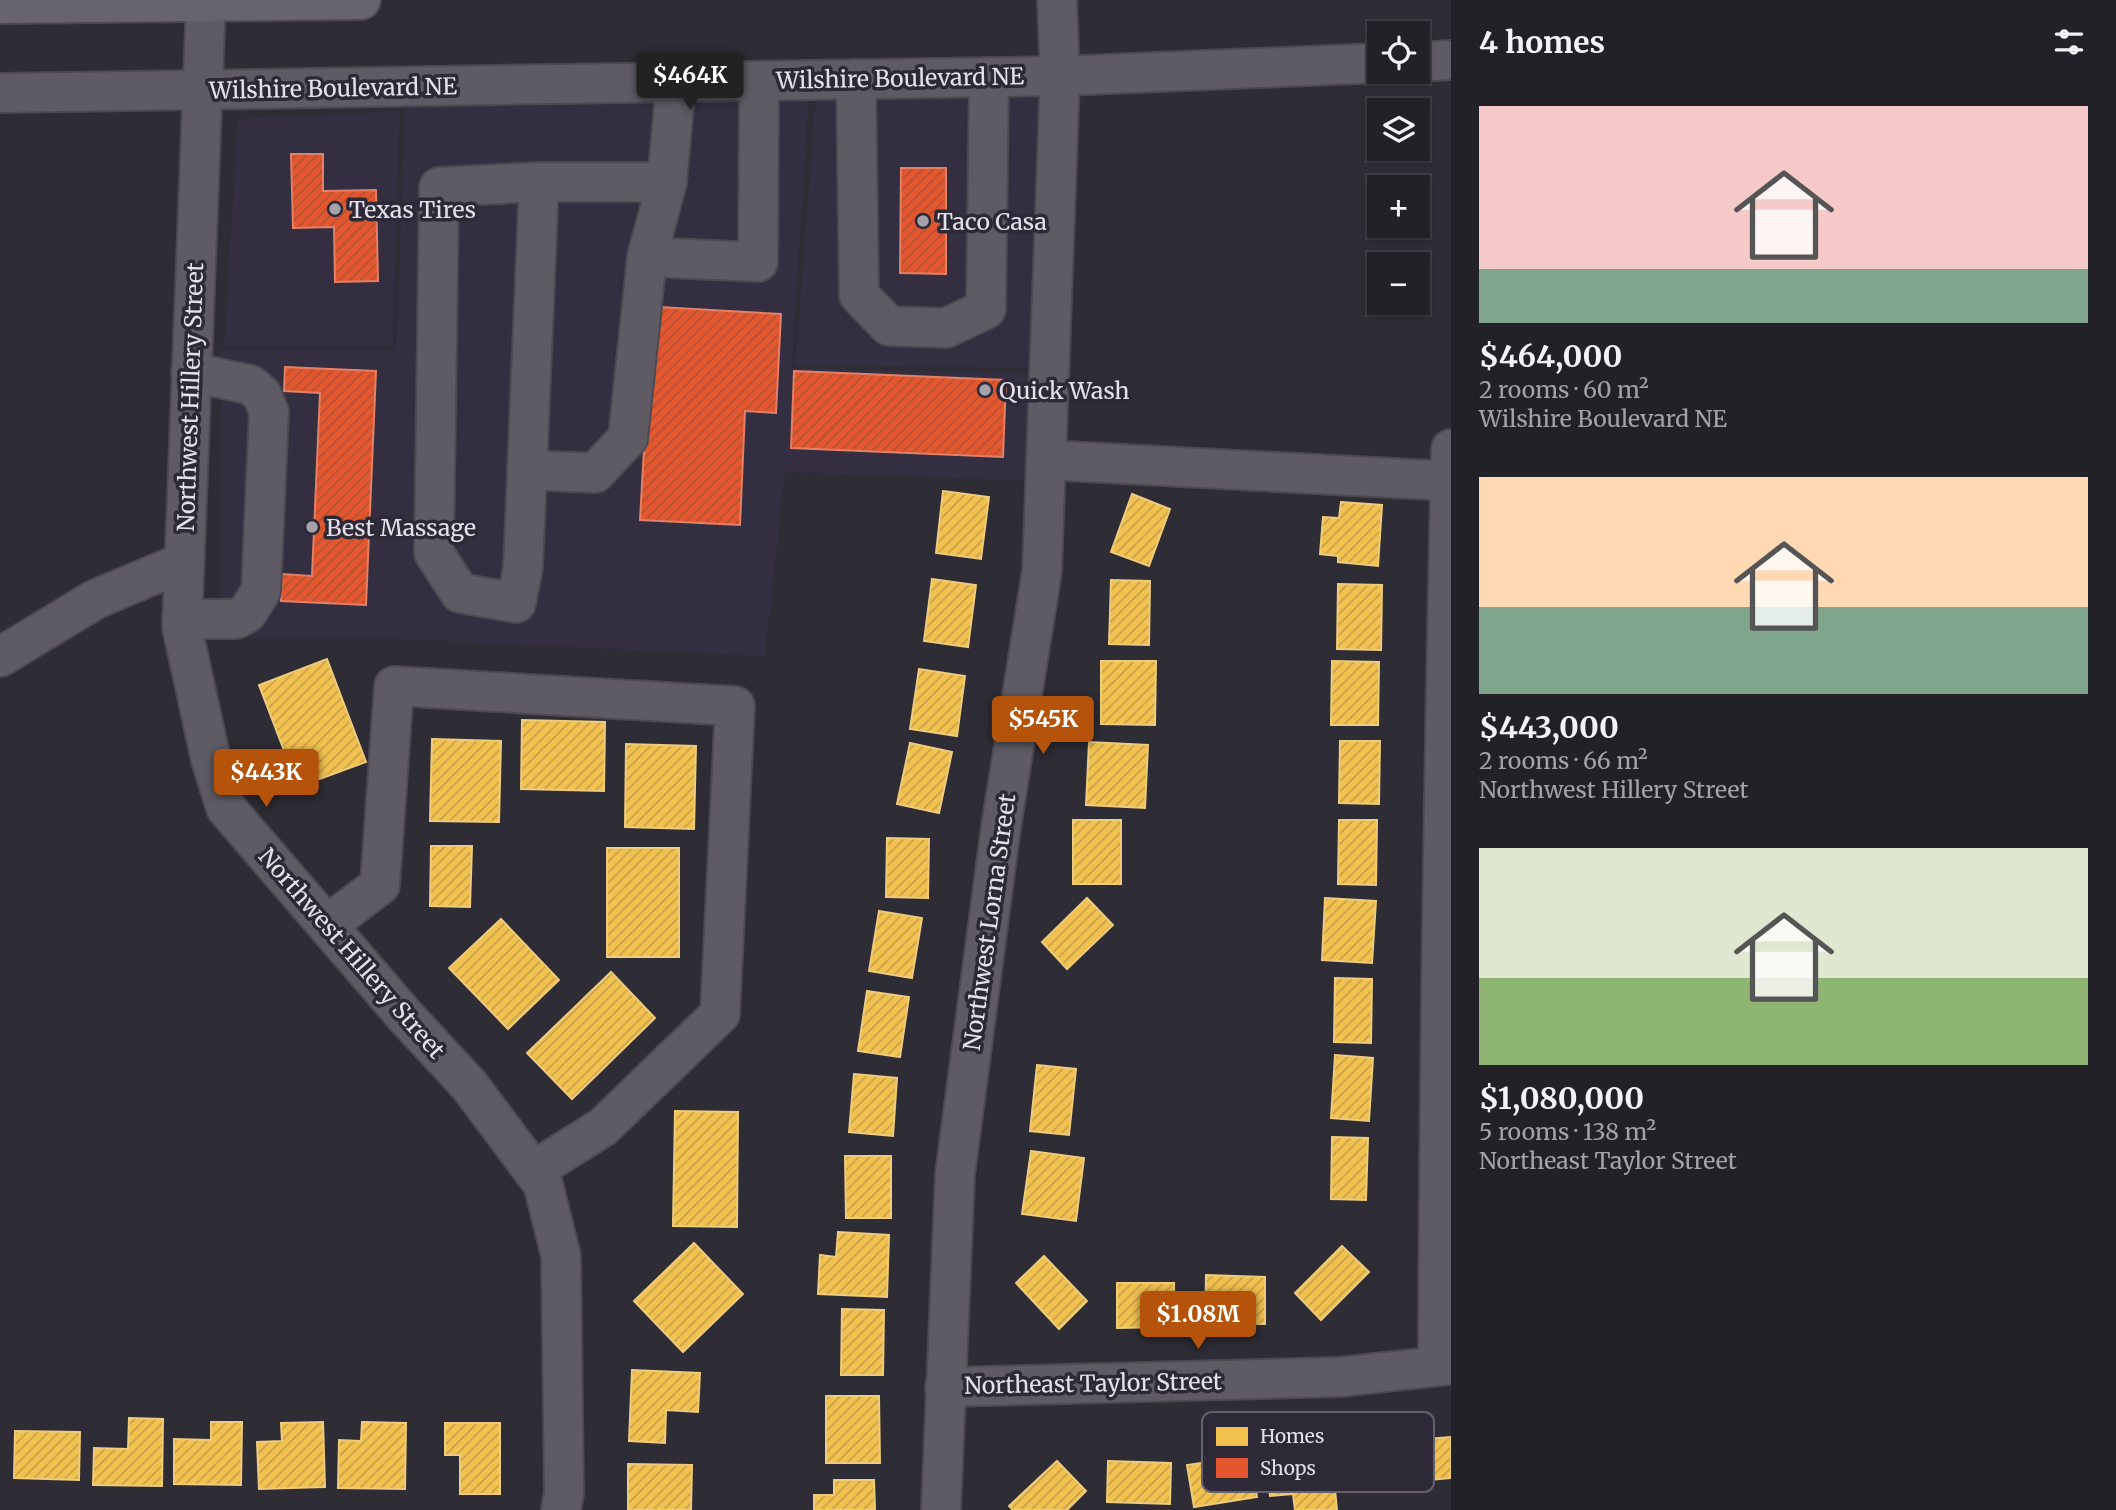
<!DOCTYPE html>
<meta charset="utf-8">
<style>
:root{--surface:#222127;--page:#2a292f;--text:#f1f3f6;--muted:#a2a3a7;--line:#3f3e44;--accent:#b45309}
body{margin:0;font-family:Merriweather,serif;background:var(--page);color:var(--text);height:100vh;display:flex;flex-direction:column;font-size:26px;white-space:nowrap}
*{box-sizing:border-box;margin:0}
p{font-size:23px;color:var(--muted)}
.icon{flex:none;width:38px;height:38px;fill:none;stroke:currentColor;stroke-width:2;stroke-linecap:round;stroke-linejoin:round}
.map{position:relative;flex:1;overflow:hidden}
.drawer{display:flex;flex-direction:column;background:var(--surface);width:665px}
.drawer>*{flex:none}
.buttons{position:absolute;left:1367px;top:21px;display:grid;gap:14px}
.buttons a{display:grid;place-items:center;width:63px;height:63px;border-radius:0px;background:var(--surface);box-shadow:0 2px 5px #0004,0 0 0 2px var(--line);font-size:35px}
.price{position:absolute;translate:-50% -60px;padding:0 16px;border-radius:7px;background:var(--accent);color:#fff;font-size:23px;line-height:46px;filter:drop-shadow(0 2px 4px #0008)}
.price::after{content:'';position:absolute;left:50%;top:42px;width:21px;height:16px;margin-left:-10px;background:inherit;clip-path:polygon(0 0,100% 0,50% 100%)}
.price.active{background:#222;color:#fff}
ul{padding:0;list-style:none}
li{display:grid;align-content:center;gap:14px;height:371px;padding:0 28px}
li span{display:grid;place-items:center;height:217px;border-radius:0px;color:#555}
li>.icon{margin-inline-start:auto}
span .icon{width:126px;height:126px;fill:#fffc;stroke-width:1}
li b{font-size:30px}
h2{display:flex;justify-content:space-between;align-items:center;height:84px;padding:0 28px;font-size:30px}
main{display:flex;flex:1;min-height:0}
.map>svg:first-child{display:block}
.built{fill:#332e40}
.homes{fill:url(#homes-hatch);stroke:#eecb7d;stroke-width:2}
.shops{fill:url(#shops-hatch);stroke:#e48067;stroke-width:2}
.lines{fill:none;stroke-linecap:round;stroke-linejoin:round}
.minor-casing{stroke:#4c4a50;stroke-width:42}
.major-casing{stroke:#4c4a50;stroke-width:42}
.minor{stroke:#5e5b64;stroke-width:38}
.major{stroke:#676370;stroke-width:38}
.poi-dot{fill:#a4a2ab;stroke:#2d2937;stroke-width:2.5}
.labels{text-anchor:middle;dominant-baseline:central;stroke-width:7;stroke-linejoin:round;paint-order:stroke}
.street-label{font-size:23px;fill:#e4e1eb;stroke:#2d2937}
.poi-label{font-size:23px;fill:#e4e1eb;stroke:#2d2937;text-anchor:start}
.key{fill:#2d2937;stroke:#64606d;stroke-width:2}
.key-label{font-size:19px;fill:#e4e1eb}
</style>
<main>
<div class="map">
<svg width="1451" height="1510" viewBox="0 0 1451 1510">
<defs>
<pattern id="homes-hatch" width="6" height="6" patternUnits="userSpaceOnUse" patternTransform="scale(1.75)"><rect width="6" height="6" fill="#f2c14e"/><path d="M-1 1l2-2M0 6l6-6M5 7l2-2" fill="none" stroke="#c6a24c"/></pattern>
<pattern id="shops-hatch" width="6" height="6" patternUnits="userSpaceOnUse" patternTransform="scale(1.75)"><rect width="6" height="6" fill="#e4572e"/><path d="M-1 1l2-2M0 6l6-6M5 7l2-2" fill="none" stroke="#b45135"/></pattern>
</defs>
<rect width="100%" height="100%" fill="#2e2c34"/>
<g class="built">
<polygon points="809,94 792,368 1036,373 1031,481 785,472 765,656 396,639 221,638 221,349 396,350 405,108"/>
<polygon points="816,95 1044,98 1036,368 795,365"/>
<polygon points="400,111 393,345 224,346 238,119"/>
</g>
<g class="homes">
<polygon points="943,491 989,497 981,559 936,553"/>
<polygon points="1132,494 1170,509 1149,566 1111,552"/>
<polygon points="1341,502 1382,505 1378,566 1338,562 1338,556 1320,554 1323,517 1339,518"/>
<polygon points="932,579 976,585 968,647 924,641"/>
<polygon points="1111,580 1150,581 1149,645 1109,644"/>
<polygon points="1338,584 1382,585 1381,650 1337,649"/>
<polygon points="327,659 366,762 298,787 259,685"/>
<polygon points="1101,661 1156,661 1155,725 1101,724"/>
<polygon points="1332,661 1379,662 1378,725 1331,725"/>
<polygon points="919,669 965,676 957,736 910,729"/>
<polygon points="522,720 605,722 604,791 521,789"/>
<polygon points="432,739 501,741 499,822 430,821"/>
<polygon points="1340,741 1380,741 1379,804 1339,803"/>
<polygon points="1089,742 1148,745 1145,808 1086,805"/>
<polygon points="910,743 952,752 939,813 897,804"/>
<polygon points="626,744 696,746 694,829 625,827"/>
<rect x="1073" y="820" width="48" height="64"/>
<polygon points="1339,820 1377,820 1376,885 1338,884"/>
<polygon points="887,838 929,839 928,898 886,897"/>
<polygon points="431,846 472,846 470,907 430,906"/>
<rect x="607" y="848" width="72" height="109"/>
<polygon points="1087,898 1113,925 1067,969 1042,942"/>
<polygon points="1325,898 1376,901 1372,963 1322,960"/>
<polygon points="879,911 922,918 912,978 869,971"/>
<polygon points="501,919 559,980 508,1029 449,968"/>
<polygon points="611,972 655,1018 572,1099 527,1053"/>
<polygon points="1335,978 1372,979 1371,1043 1334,1042"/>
<polygon points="867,991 909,997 900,1057 858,1051"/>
<polygon points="1335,1055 1373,1058 1369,1121 1331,1118"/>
<polygon points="1037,1065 1076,1069 1069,1135 1030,1131"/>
<polygon points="854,1074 897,1078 893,1136 849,1132"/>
<polygon points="675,1111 738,1112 737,1227 673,1226"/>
<polygon points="1332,1137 1368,1138 1366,1200 1331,1199"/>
<polygon points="1031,1151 1084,1158 1076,1221 1022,1214"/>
<polygon points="845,1156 891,1156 891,1218 846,1218"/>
<polygon points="838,1232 889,1235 887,1297 818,1294 820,1255 836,1257"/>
<polygon points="694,1243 743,1294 683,1352 634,1301"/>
<polygon points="1342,1246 1369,1272 1321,1320 1295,1293"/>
<polygon points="1044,1256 1087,1301 1059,1329 1016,1283"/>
<polygon points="1206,1275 1265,1277 1265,1324 1205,1323"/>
<polygon points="1117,1283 1174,1283 1175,1327 1117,1328"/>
<polygon points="842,1309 884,1310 883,1375 841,1375"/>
<polygon points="632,1370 700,1373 698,1412 666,1410 665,1443 629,1441"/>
<polygon points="826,1396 879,1396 880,1463 826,1463"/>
<polygon points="129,1418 163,1419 162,1486 93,1485 94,1448 128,1449"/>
<polygon points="211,1422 242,1422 241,1485 174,1484 174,1439 211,1440"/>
<polygon points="323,1422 325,1487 259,1489 257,1442 282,1441 281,1423"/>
<polygon points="362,1422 406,1423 405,1489 338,1488 339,1440 361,1441"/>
<polygon points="445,1423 500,1423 500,1494 460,1494 460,1455 445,1455"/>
<polygon points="15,1431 80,1432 79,1480 14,1478"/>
<polygon points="1451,1437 1451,1478 1430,1480 1427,1439"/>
<polygon points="1331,1449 1337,1510 1295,1510 1293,1494 1270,1496 1266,1456"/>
<polygon points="1250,1456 1257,1497 1194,1507 1187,1465"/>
<polygon points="1057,1461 1086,1491 1067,1510 1013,1510 1009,1506"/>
<polygon points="1108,1461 1171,1463 1170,1504 1107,1502"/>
<polygon points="628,1464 692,1465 691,1510 628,1510"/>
<polygon points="834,1480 874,1480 875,1510 814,1510 814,1495 834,1495"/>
</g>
<g class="shops">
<polygon points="291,154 323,154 323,191 376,190 378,281 335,282 334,227 293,228"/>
<polygon points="901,168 946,168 946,274 900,273"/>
<polygon points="659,307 781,314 776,413 745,411 740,525 640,520 644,449"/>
<polygon points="285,367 376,371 366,605 281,601 282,574 312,576 320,393 284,391"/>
<polygon points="794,371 1006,380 1003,457 791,448"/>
</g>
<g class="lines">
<g class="minor-casing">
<g id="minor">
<polyline points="206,0 182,627 211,760 226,808 405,1016 469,1085 543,1184 561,1256 564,1493 561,1510"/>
<polyline points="1418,62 1451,60"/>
<polyline points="856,79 859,295 889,326 946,328 986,309 989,77"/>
<polyline points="676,83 667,182 647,257 758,262 759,81"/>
<polyline points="0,93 1060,76 1379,63"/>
<polyline points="539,182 439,187 434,553 460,593 516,603 523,568 539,182 667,182"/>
<polyline points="1046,460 1451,481"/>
<polyline points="527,470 595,473 628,438 647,257"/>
<polyline points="182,619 236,619 247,613 261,591 269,412 262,395 251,385 191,372"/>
<polyline points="0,657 96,599 184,562"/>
<polyline points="327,925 380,885 394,686 735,706 720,1014 603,1127 533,1171"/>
<path d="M1438,1366C1439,1060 1444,755 1451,449"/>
<polyline points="945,1387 1339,1377 1451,1365"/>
<polyline points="941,1510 955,1174 1001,827 1042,571 1060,76 1057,0"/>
</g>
</g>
<g class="major-casing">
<polyline id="major" points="0,4 361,0"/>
</g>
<use href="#minor" class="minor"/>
<use href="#major" class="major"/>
</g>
<g class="poi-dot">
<circle cx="335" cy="209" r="7"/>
<circle cx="923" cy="221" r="7"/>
<circle cx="985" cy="390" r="7"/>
<circle cx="312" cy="527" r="7"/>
</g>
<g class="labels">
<g class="street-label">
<text transform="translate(900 78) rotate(-1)">Wilshire Boulevard NE</text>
<text transform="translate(333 88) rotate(-1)">Wilshire Boulevard NE</text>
<text transform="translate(190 397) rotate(-88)">Northwest Hillery Street</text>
<text transform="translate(989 922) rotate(-82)">Northwest Lorna Street</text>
<text transform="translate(352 953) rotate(49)">Northwest Hillery Street</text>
<text transform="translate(1093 1383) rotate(-1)">Northeast Taylor Street</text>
</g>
<g class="poi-label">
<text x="349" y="209">Texas Tires</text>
<text x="937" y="221">Taco Casa</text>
<text x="999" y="390">Quick Wash</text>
<text x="326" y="527">Best Massage</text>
</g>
</g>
<rect x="1202" y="1412" width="232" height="80" rx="10" class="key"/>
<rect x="1216" y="1427" width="32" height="19" fill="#f2c14e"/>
<rect x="1216" y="1458" width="32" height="20" fill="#e4572e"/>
<g class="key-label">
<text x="1260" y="1443">Homes</text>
<text x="1260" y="1475">Shops</text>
</g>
</svg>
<div class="buttons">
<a><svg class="icon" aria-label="locate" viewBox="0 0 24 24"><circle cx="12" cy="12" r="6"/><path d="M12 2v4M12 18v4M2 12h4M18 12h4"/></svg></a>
<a><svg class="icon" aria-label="layers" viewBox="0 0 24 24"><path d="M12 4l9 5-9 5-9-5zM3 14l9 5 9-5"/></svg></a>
<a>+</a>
<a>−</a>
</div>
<b class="price active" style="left:690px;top:112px">$464K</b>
<b class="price" style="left:1043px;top:756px">$545K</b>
<b class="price" style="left:266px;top:809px">$443K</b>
<b class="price" style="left:1198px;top:1351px">$1.08M</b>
</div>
<section class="drawer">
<h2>4 homes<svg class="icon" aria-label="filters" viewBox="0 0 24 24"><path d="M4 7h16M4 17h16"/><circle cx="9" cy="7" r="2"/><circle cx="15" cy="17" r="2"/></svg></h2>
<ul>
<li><span style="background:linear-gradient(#f6c9c9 75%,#7fa58c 0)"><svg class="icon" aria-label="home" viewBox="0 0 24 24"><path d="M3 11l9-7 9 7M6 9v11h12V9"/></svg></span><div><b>$464,000</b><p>2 rooms · 60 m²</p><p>Wilshire Boulevard NE</p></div></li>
<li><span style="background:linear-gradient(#ffd9b3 60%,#7fa58c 0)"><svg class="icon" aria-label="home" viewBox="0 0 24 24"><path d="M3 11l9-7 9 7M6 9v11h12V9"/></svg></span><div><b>$443,000</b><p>2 rooms · 66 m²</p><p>Northwest Hillery Street</p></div></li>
<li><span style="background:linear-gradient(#dfe7d0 60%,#8fb573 0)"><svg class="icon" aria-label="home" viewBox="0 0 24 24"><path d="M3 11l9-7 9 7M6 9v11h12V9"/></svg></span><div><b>$1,080,000</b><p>5 rooms · 138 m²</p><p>Northeast Taylor Street</p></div></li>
</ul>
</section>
</main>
